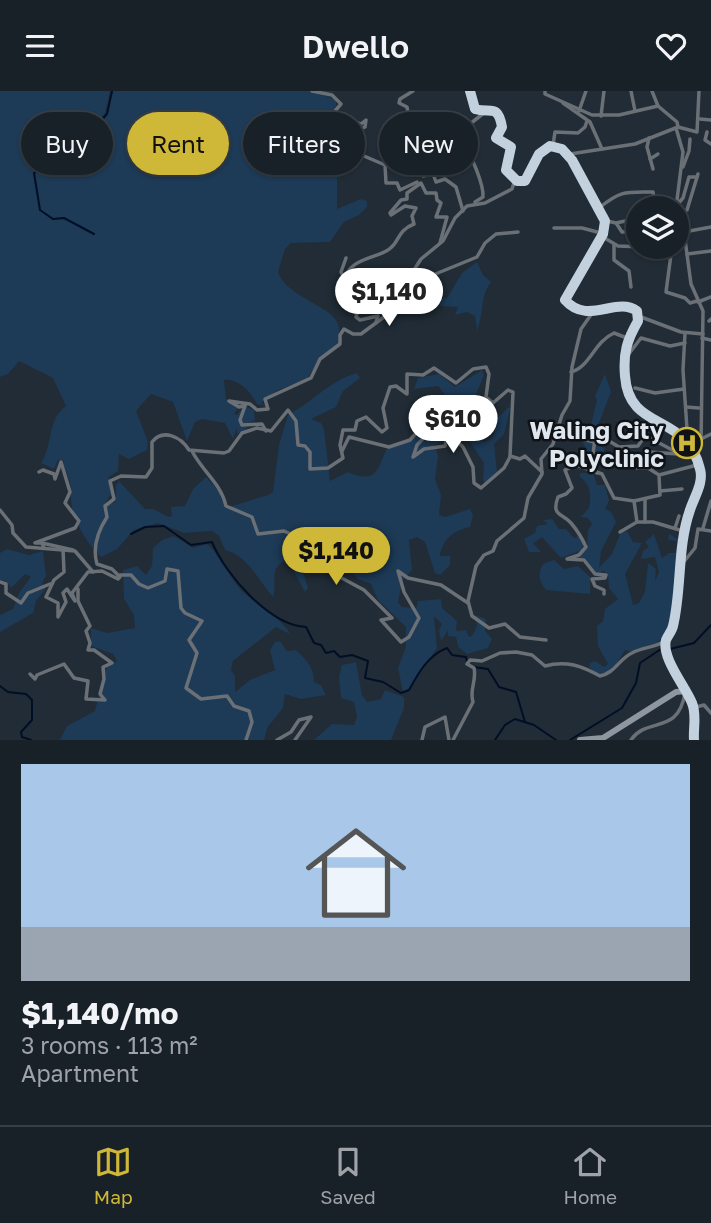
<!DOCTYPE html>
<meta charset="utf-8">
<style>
:root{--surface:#192128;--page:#262e34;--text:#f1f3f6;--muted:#9fa3a8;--line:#373e45;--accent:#cfb837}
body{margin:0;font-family:"Golos Text",sans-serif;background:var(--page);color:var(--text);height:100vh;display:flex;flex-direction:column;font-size:26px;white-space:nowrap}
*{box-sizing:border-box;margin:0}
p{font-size:23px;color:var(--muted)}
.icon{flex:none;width:38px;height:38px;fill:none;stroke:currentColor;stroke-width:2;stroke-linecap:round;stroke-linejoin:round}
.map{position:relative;height:649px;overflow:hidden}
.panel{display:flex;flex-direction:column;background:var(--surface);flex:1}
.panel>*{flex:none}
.top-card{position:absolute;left:21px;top:21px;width:670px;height:63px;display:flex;gap:14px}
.controls{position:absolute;left:626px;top:105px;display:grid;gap:14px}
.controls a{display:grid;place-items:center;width:63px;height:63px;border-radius:50%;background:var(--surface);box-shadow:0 2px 5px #0004,0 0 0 2px var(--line);font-size:35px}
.price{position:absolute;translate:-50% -60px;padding:0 16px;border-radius:24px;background:#fff;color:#222;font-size:23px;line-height:46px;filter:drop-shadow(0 2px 4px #0008)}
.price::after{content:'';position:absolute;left:50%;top:42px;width:21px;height:16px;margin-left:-10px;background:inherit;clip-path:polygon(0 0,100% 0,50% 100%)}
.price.selected{background:var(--accent);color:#111}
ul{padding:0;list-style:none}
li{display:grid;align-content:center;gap:14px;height:371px;padding:0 21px}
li+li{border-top:2px solid var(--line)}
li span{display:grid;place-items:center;height:217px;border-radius:0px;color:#555}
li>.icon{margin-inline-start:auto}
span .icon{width:126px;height:126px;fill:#fffc;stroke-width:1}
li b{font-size:30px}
.tag{padding:0 24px;border-radius:32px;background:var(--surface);box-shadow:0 2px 5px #0004,0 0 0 2px var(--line);font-size:24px;line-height:63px}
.tag.selected{background:var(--accent);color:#111}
header{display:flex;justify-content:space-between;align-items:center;height:91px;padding:0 21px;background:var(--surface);font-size:32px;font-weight:600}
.dock{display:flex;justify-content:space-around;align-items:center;height:98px;border-top:2px solid var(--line);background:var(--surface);font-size:19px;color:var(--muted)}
.dock a{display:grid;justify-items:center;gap:4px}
.dock .selected{color:var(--accent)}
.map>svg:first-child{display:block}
.green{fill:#1d3a56}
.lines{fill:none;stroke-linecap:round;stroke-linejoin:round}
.stream{stroke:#000f26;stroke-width:2}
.street{stroke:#6a7075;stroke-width:3.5}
.secondary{stroke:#8e97a0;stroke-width:6}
.highway{stroke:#c3d1df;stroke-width:10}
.labels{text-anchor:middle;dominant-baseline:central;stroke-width:5;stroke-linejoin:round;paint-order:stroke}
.poi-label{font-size:24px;font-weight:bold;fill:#dfe6ed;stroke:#0f1318;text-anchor:end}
</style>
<header><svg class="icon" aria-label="menu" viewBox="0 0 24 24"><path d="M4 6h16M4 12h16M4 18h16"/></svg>Dwello<svg class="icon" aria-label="heart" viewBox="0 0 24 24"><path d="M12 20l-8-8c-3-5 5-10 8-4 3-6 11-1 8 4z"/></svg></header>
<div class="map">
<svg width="711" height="649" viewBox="0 0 711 649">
<rect width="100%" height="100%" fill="#212c36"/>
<g class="green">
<path d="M0,0H110L105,22L82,49L85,50L104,32L113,0H338L321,3L336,9V15L326,28L334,35L336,53L345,58L337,85V118L361,108L367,110V116L359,124L344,131L330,151L291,152L285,158L278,181C286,205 330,215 337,231C341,238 338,245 338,253L320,266L307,288L278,299L261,312L267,315L257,313C251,301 238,287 224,289L226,308L238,317L234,323L237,324L245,315L254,319L255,329L244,334L248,337L237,343V336L233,348L225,332L202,328L195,331L187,350L173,311L151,303L136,320L148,351L147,359L129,368L119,363L118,380L109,386L111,403L103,416L116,411V394L119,390L145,418H153L169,426L172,425L171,416L185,415L193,398L206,386L218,399L226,417L268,404L273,401L279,354L288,324C312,311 331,289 357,282L360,287L343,300L336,316L311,328L321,332L324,338L330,390L348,381C377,394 378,377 387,357C407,353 446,330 450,310L438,295L414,298L418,287L439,283L455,296L482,279L484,284L474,308L488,330L481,343L483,351C499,348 493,339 496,328L509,316L510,318L504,343L494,353L497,381L486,394L483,389L484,372L452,324L445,348L435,354L438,365L435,388L441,404L439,424L445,426L470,418L473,425L470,436C454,439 442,449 440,465H450V474L440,484L435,482L425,451L417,446L409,449L412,479L402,490L398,512L402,516L416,517L418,510L441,508L442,517L457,530L456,540L466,539L469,546L472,545L477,535L475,524L486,528L485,540L492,548L488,557L467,563L458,556L456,546L448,545V539L441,550L439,539L442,533L434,525L437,557L410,598L403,601L398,577L406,555V536L378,509L371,493L358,488L331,457L311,458L299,469L308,497L305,501L287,468C267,480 278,487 273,506C258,490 249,465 225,459L219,445L212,440L184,442L158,432L134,439L117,458L101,466C85,451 69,423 71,401C72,391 64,379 63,369H58L54,378L41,372C53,355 47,328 66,315L53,287L19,270L8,283L0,286Z"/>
<path d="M477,171L483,184L491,191C480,205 484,222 477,240L475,225L467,221L455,224L458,216L441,215L436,208L447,207L462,182Z"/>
<polygon points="605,283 611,301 595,342 600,343 597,351 605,358 597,372 584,375 579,369 585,356 582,350 588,347 597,309 595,305"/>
<path d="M581,382H593L597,394H605L609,410L605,418L611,421L616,431L601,460L599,477L612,463L620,443L627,440L633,451L642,452L625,483L633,514L639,512L645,501L648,472L656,478L655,490L659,481L655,466L641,468L643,460L649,456L645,451L654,443L662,467L669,462H675L678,450L668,449L669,443L684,452L670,537L657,552L631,561L625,559C617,571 616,580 599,584L589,576L590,572L595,570L604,576L608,573L598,555L597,535L603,530L605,518L618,508L609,497L608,483L604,480L596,483L585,467H575L587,457L588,439L592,433L588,427L581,426L589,417C591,401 591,394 579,385Z"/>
<polygon points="552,428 559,438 566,438 574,447 579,445 583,452 582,459 561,467 542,446 533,452 541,461 529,461 524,448 535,442 537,435 548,433 543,429"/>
<path d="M174,445L193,457L207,453C221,465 228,485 241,499C252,511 283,527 290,543L276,536L233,570L231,579L235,585V601L250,589L275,579L270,559L275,551L280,550L287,560L296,559C307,569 314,577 314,591L321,594L326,604L301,608L285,603L283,617L267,637L264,649H60L67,635L95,620L106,576L117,570L113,563L91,555V537L107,542L135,537L134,524L124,508L123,479L137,475L146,484L152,475L153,457L162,449Z"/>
<polygon points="7,458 29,464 43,460 46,485 42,492 46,497 36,510 33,522 0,541 0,524 13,518 19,502 31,486 25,483 11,497 6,490 0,489 0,462"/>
<path d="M554,469L564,478L578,475L590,486V503L546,499C539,490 537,484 543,473Z"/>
<polygon points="356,571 362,604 367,611 381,608 385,599 404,606 404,617 391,649 314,649 332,633 354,634 357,626 354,611 341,607 339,586 342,574"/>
</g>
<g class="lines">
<g class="stream">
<polyline points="94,143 64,127 53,128 40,119 34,82 65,59 71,61 107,23 112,0"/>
<path d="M131,443L145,436L164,435L191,454L212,451C225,483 269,534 306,536L314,552L321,554L326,562L334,560L340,566L352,564L368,570L365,587L383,591L401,602L409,599C418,583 428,564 447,557L452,564L466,566L467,570"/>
<polyline points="670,558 694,552 711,534"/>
<polyline points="474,576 488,578 499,596 516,601 525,631"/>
<polyline points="0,595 8,601 26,603 32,609 32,629 21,641 22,646 31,649"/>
<polyline points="495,649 505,634 515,628 534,634 556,649"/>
<polyline points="570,649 622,617 636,592 640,572 661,558"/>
</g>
<g class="street">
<polyline points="312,0 332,4 341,13 328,28 344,26 361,33 366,29 365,36 348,44 341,52 350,56 350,59 385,74 386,92 397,92 400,99 417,91"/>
<path d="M413,0L400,8L399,12L407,16C410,30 403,35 392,39L393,46L386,58H399L403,72L409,63L417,71"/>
<polyline points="545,0 545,3 592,24 619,24 658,15"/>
<polyline points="631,0 635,20"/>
<polyline points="652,0 658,15 677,31 678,36"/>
<polyline points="563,12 590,31 602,58"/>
<polyline points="579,20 586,0"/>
<polyline points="601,25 604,0"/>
<polyline points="700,28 711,29"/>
<polyline points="676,37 683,61 676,117"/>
<polyline points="461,40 430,58 416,71 423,85 433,83 436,91 445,88 456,96 463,120"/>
<polyline points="707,41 705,49 711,53"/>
<polyline points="649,47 647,56 653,78"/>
<polyline points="553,54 555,41 578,42 585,36 587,30"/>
<polyline points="570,63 635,53 678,36 697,41 699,0"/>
<polyline points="650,68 658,63"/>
<polyline points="683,76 689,60 690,48"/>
<path d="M475,111L483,106C484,95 471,61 463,55L461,40L484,22"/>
<polyline points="677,114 683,107 689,86 697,86"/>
<path d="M599,117C621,99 626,101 653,101L656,117"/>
<polyline points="677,122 687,119 698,83"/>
<polyline points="607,130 616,132 622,141 632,141"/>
<polyline points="616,132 639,127"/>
<polyline points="554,137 582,137 601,142"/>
<polyline points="684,141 711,136"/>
<polyline points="603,146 618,155 643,156"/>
<polyline points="614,154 614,169 629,180 631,196"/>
<polyline points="672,156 666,201 685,207 690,212 697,210"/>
<polyline points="687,163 711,160"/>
<path d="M346,167L341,181L345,189C348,168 374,168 388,159C400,152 396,140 414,133L412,125L416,117L405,115L391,124L390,122L401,109L407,108V102L421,92L426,102H436L437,109L441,112L436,126H447L440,152"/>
<polyline points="418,186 412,182 421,168 443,150 455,127 467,115 485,112 512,98 514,92"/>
<polyline points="345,189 360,209 356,226 360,229 378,225 376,231"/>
<polyline points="698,211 711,206"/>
<polyline points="641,226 681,241 703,243"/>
<polyline points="709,230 711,228"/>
<polyline points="702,247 711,249"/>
<polyline points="628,264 641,247 670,255 685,252"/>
<path d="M571,281C590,276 594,251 614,242L627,247"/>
<polyline points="635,297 655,302 684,298"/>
<polyline points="686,316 699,317"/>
<polyline points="558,336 571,345 594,351"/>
<polyline points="266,340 262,333 242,334 240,329 245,315 239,316 229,310 250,313 257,319 268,318 265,308 311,287 320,268 340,253 340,244 344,238 353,243 361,243 384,226 401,220 410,213 412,195 420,184 433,184 477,166 485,152 496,143 518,141"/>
<polyline points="683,345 687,338 683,279 685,242"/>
<polyline points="701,348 711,343"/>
<path d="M192,360C202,380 221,392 226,415L252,426L258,443L284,440L297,446L302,461L319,469L325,478L364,499L392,527L381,529L401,551L409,546L419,527L404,501L398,480L408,487L441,494L468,512"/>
<polyline points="342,360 349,346 389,356 410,349 418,340 432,333 432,338 417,354 413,366 424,358 445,355 447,346 451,344 463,356 473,376 474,392 481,397 504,377 510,366"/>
<polyline points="649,361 678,363"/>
<polyline points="39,381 43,379 54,383 55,388 61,371 70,401 65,412 79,430 75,437 35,452 42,452 44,457"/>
<polyline points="597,382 592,372 595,347 599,344 619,356 638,355 644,346 648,346 676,361 694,362 701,353 703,220 691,193 684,141 677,123"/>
<polyline points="659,384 697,374"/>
<polyline points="660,400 682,398"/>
<polyline points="645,409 645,431"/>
<polyline points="634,410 637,431"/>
<polyline points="0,419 12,434 13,442 26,456 75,460 93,481"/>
<polyline points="675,437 679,425"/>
<polyline points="703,437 711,410"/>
<polyline points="620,441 637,431 653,431 683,440"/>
<polyline points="42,452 73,459"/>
<path d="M63,458L64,481L54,489L46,506L58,512V526L66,511L63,502L67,498L75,510L72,502L88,481L102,480L118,488L120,486L112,478L97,473C92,456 98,440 107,426L105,415L114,408L110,390L121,385L146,386L152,377V351C163,337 181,346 189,359L224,362L229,360L242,342L257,337L271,340L288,319L296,330L298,354L305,355L310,361V378L328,377L343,367L340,354L343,339H355L357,330L366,326L382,341L387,337L383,317L390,296L396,295L407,303V283L423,284L434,277L456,292L473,278L486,276L489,283L486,306L493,312L508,299L513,301L510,365L520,368L525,365L542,381"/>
<polyline points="682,473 695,457 698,438 711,440"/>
<polyline points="120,484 131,484 139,493 148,497 165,490 167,478 178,480 181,517 185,522 202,530 189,549 197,562 186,597 201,608 227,605 234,615 249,620 252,631 246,649"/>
<polyline points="0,491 6,493 6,502 21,512 28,502 50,493"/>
<path d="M604,503V499L595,495L592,488L605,487L606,484L595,483L584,469L567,468L579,464L586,456C582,447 577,439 571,432C562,422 551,425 558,406L566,403L572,397L565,379L576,374L602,383L614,407L634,410L660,404L659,384L648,377H637V368L642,367L643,376"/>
<polyline points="546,549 520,546 505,533 489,537 472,525 468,510 476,475 484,464 493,460 497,450 524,427 528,407 542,383 541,368 553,353 562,324 570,310 572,276 581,238 593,221"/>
<polyline points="30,583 35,588 37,584 64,573 74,587 88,590 86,608 105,609 100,603 104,588 103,576 112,572 94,559 88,559 90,552 86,540 90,535 78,510 78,498"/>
<polyline points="696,616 704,614 711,622"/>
<polyline points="277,649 291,641 299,629 311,626 295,649"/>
<polyline points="422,649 425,636 445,626 449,649"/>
<path d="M453,649L473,611C469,598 477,590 474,577L467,573L470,569L482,570L500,562L516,561L532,564L545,575C566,569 582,575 600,585C615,582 619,568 632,562C643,556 654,557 665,550"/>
<path d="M631,649C647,625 678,645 685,602"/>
</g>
<polyline class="secondary" points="580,649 603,647 676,601 685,600"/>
<path class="highway" d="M470,0L475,18C490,23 498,12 502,36L496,47L511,56L506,79L517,90H525L539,63L550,55L562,58L572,69L605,130L603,143L565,209C588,235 616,205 637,220L638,230C627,249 623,262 625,285C629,342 686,320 700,378C704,392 694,406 690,419C677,456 682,498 673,535C672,540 668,544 666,549C661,567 686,596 692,612C697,624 693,637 694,649"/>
</g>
<defs>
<g id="hospital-ring" transform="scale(1.575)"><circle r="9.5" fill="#0f1318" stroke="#cfb837" stroke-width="1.5"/><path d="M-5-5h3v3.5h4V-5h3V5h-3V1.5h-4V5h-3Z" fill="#cfb837"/></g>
</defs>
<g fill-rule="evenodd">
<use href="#hospital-ring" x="687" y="352"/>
</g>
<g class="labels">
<g class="poi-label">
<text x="664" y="338">Waling City<tspan x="664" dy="28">Polyclinic</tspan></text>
</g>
</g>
</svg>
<div class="controls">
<a><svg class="icon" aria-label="layers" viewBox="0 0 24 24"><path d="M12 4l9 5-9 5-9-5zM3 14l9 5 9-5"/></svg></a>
</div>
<b class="price" style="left:389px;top:237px">$1,140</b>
<b class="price" style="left:453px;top:364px">$610</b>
<b class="price selected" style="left:336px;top:496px">$1,140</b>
<div class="top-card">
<a class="tag">Buy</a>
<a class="tag selected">Rent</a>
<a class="tag">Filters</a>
<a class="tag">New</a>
</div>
</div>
<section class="panel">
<ul>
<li><span style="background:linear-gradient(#a9c7e8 75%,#9aa5b1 0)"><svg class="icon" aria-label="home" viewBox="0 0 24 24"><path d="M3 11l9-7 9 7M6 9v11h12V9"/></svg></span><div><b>$1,140/mo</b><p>3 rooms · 113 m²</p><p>Apartment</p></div></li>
</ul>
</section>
<nav class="dock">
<a class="selected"><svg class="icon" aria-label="map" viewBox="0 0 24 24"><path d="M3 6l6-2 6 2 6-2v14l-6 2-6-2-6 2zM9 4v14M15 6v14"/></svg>Map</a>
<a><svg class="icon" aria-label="saved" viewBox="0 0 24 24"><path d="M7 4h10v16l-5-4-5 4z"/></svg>Saved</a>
<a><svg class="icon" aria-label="home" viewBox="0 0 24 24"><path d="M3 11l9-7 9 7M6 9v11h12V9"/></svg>Home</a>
</nav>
